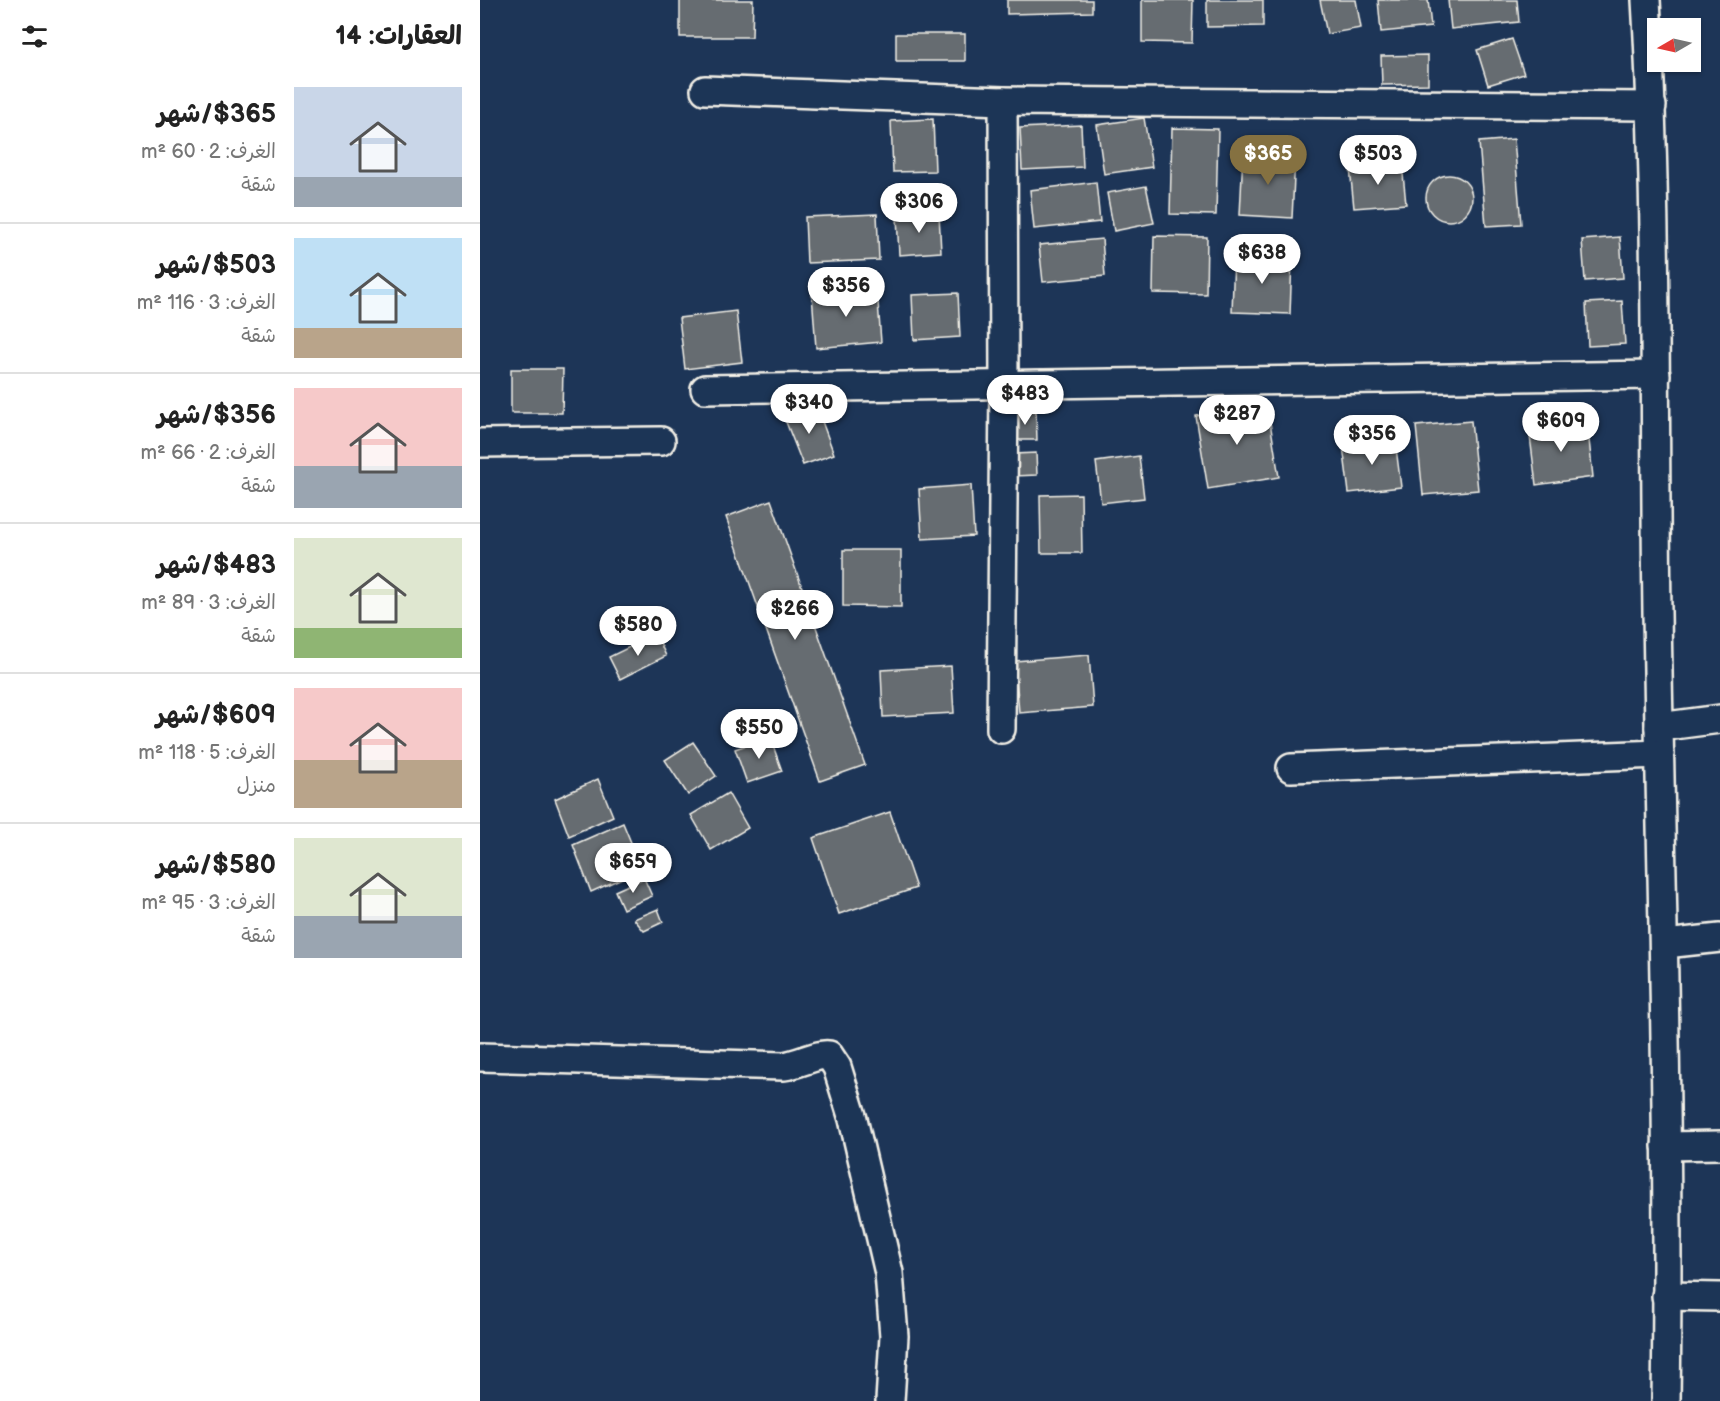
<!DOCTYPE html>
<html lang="ar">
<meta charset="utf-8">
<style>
:root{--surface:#fff;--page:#f6f6f6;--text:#222;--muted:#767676;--line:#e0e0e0;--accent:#857141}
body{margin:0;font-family:"Balsamiq Sans","Playpen Sans Arabic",sans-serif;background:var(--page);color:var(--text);direction:rtl;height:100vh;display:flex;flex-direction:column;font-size:22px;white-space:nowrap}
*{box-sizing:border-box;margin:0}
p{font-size:20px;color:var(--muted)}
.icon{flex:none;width:33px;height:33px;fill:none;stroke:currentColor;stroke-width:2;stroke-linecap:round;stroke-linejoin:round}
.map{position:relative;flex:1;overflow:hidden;direction:ltr}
.drawer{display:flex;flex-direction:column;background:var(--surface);width:480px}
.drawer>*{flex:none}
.needle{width:39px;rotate:261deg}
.controls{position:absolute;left:1167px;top:18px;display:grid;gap:12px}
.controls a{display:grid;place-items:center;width:54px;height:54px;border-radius:0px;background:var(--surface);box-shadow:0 2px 4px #0004;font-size:30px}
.price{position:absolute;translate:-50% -51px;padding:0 14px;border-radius:21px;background:#fff;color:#222;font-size:20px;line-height:39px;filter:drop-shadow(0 2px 3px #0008)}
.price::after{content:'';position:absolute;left:50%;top:36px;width:18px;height:14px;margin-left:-9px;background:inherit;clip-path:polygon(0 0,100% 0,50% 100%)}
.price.current{background:var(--accent);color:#fff}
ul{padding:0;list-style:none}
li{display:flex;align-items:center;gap:18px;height:150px;padding:0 18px}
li+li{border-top:2px solid var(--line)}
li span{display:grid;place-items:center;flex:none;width:168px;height:120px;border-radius:0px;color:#555}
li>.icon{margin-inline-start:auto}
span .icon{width:72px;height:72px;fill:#fffc;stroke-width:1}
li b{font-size:26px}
h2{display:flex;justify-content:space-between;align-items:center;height:72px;padding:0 18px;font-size:26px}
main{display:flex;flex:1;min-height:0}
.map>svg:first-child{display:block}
.building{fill:#666c71;stroke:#f4f1e8;stroke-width:1.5}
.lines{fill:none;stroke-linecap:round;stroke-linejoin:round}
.minor-casing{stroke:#f4f1e8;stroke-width:32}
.minor{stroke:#1d3557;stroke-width:27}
</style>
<main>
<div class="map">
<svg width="1240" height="1401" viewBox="0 0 1240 1401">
<rect width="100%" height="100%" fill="#1d3557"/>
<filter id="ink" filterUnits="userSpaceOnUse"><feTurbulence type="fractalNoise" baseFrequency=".0167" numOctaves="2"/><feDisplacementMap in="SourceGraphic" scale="12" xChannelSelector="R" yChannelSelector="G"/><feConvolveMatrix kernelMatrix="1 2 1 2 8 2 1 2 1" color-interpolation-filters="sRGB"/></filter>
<g filter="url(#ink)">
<g class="building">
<polygon points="200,0 273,0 272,37 200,37"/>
<polygon points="527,0 612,0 612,12 527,14"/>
<polygon points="662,0 713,0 712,43 662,42"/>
<polygon points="727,0 783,0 783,26 727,27"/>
<polygon points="840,0 876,0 881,28 847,34"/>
<polygon points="898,0 948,0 951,27 901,32"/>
<polygon points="968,0 1037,0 1039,22 971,29"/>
<rect x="416" y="34" width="69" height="27"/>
<polygon points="1032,39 1044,74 1008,85 997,50"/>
<polygon points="948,55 948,84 902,85 901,56"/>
<polygon points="664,118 672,167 624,174 617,125"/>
<polygon points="453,119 455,171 413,172 411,121"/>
<polygon points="601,125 603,167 542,170 540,128"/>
<polygon points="692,128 738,129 736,215 690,214"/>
<polygon points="1034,139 1041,224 1006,226 999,142"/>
<polygon points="763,154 815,157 812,218 760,215"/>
<polygon points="922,164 926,204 874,208 870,168"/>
<circle cx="969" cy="198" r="23"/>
<polygon points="616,182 620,222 554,229 550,190"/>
<polygon points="666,186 674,223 634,231 627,193"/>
<polygon points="397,214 399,260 327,263 325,217"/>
<polygon points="459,214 461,252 419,255 417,217"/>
<polygon points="674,236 727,237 726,294 673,293"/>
<polygon points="1140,237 1143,278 1105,281 1102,240"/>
<polygon points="622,239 625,276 563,282 559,245"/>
<polygon points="754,256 812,258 810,314 752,312"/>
<polygon points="397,289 401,342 336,348 332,294"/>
<polygon points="478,293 480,337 434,340 432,295"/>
<polygon points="1142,301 1145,344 1108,346 1106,303"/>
<polygon points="256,311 262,362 205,369 199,318"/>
<polygon points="31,369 83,369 82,413 31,413"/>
<polygon points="787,404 799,477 728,489 716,416"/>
<polygon points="336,405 354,454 323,465 304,417"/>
<polygon points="556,411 557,440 533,440 532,412"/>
<polygon points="991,421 998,490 943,495 936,426"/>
<polygon points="1107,421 1113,477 1056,485 1049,428"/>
<polygon points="915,440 921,487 869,493 863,446"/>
<polygon points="556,453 557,475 534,476 534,454"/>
<polygon points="659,456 664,498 621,503 616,462"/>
<polygon points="491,485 494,536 442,539 439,489"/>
<polygon points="601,494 602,553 561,553 560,495"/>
<polygon points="291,500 385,765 340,781 246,517"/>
<polygon points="363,550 421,550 421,607 363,606"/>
<polygon points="176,634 186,656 140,679 129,657"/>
<polygon points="609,655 613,707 539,713 535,661"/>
<polygon points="471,666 474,713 403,717 401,670"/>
<polygon points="290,737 302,771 267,783 255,749"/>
<polygon points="213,742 236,776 208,795 185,760"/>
<polygon points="118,779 133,816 89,836 75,799"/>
<polygon points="248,793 268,828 231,850 211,815"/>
<polygon points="410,812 436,888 359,914 333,838"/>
<polygon points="143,823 162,869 111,892 93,845"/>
<polygon points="164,878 172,896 143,909 135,891"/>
<polygon points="178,909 183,922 164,931 154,919"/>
</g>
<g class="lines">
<g class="minor-casing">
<g id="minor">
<path d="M1166,0C1178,204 1174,408 1177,612C1181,875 1190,1138 1186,1401"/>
<polyline points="225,90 523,101"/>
<polyline points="225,389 1176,375"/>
<polyline points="0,443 181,441"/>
<polyline points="1179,727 1240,719"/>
<polyline points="521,729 524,385 523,101 1172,106"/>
<polyline points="811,768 1180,754"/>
<polyline points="1185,944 1240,938"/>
<path d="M0,1057L304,1066C319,1064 339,1053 349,1055L357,1067L373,1119L409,1273L414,1336L410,1401"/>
<polyline points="1186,1146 1240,1145"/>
<polyline points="1186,1296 1240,1297"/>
</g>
</g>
<use href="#minor" class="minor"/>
</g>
</g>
</svg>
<div class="controls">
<a><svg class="needle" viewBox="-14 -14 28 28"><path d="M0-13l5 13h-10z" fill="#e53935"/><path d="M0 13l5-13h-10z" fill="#767676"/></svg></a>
</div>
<b class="price current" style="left:788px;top:186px">$365</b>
<b class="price" style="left:898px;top:186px">$503</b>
<b class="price" style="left:439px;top:234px">$306</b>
<b class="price" style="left:782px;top:285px">$638</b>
<b class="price" style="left:366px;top:318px">$356</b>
<b class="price" style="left:545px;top:426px">$483</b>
<b class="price" style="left:329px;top:435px">$340</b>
<b class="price" style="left:757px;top:446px">$287</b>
<b class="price" style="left:1081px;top:453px">$609</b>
<b class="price" style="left:892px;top:466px">$356</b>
<b class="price" style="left:315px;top:641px">$266</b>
<b class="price" style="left:158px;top:657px">$580</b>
<b class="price" style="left:279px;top:760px">$550</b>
<b class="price" style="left:153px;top:894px">$659</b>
</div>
<section class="drawer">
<h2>العقارات: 14<svg class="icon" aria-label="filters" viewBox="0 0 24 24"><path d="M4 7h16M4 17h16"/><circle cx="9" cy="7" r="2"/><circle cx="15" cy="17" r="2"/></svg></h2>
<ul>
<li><span style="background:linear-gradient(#c9d6e8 75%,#9aa5b1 0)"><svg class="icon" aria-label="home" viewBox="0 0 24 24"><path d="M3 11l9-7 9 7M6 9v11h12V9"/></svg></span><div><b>$365/شهر</b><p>الغرف: 2 · 60 m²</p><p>شقة</p></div></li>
<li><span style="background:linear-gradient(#bfe0f5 75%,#b9a48a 0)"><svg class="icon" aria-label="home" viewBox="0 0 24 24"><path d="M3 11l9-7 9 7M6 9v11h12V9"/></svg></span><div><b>$503/شهر</b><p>الغرف: 3 · 116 m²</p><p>شقة</p></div></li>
<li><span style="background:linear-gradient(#f6c9c9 65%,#9aa5b1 0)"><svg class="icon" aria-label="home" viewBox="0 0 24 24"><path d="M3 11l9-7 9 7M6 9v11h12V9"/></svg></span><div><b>$356/شهر</b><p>الغرف: 2 · 66 m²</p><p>شقة</p></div></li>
<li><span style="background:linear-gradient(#dfe7d0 75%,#8fb573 0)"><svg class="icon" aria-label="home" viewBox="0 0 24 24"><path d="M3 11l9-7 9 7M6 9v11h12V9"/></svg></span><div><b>$483/شهر</b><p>الغرف: 3 · 89 m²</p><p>شقة</p></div></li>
<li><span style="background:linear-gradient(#f6c9c9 60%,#b9a48a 0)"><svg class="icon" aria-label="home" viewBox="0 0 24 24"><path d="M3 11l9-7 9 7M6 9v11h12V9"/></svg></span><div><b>$609/شهر</b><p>الغرف: 5 · 118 m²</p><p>منزل</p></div></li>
<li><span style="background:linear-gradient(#dfe7d0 65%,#9aa5b1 0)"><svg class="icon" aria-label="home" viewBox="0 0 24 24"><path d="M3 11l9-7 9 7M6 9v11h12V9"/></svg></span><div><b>$580/شهر</b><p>الغرف: 3 · 95 m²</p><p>شقة</p></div></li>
</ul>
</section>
</main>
